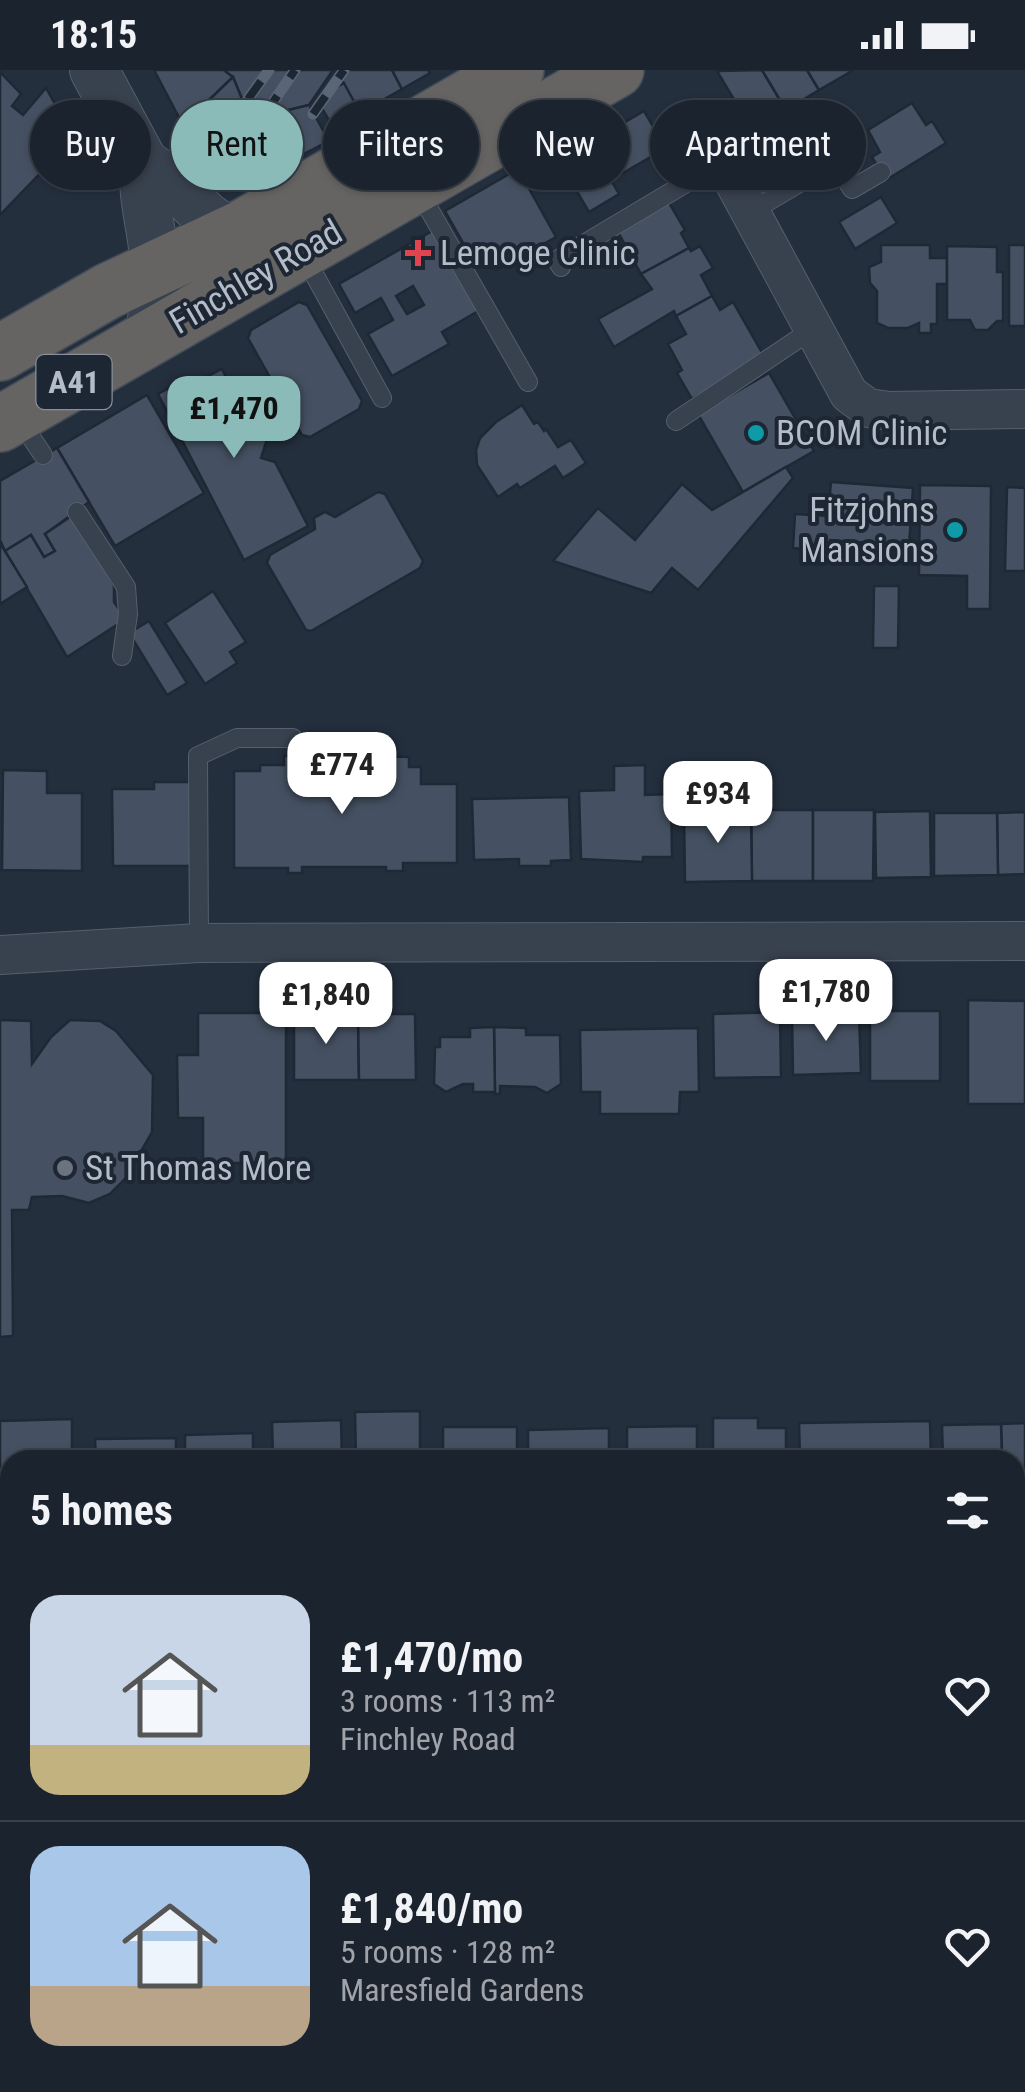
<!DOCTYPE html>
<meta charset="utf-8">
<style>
:root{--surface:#1b232e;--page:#282f3a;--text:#f1f3f6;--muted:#a0a4aa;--line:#39404a;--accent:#8bbbb9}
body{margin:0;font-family:"Roboto Condensed",sans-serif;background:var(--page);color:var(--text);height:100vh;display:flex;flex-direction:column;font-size:38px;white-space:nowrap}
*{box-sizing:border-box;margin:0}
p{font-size:32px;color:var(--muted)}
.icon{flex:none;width:55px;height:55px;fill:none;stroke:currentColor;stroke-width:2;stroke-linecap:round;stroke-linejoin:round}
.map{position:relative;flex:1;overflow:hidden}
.panel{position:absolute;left:0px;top:1380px;width:1025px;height:642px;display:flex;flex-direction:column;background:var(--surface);border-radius:30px 30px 0 0;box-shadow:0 2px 8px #0004,0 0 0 2px var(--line)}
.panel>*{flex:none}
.hud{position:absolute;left:30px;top:30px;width:965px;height:90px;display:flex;gap:20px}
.price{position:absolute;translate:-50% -85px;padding:0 22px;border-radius:20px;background:#fff;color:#222;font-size:32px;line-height:65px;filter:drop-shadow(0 2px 5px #0008)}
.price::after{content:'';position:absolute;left:50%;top:60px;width:30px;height:22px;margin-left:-15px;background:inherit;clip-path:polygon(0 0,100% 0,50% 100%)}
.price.selected{background:var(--accent);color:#111}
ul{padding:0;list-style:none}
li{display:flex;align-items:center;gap:30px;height:250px;padding:0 30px}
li+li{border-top:2px solid var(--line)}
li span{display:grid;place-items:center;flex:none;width:280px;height:200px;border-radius:30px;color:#555}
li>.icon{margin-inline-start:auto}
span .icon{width:120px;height:120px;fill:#fffc;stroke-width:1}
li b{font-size:42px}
h2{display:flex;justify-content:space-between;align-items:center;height:120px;padding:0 30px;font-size:42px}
.chip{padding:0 35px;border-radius:45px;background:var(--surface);box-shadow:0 2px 8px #0004,0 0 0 2px var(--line);font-size:35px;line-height:90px}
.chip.selected{background:var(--accent);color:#111}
.status{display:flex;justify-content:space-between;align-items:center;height:70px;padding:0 50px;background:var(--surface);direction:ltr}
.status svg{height:28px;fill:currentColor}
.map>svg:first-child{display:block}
.building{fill:#455162;stroke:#1f2835;stroke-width:2.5;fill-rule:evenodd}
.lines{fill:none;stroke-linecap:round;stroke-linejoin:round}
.service-casing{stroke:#565f6c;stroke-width:20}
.minor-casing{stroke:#565f6c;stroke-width:40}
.tertiary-casing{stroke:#565f6c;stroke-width:50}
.secondary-casing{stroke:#565f6c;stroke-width:55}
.trunk-casing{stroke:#434c59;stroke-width:58}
.service{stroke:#38414e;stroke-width:18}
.minor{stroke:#38414e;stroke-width:38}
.tertiary{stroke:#38414e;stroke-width:48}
.secondary{stroke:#465061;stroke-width:52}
.trunk{stroke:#656462;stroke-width:55}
.rail-casing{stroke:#5a6575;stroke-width:11}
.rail{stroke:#1d2633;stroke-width:8;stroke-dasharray:22;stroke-linecap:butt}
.health-dot{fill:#e0444e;stroke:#1d2633;stroke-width:4}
.culture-dot{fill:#0f9aa8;stroke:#1d2633;stroke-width:4}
.worship-dot{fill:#6b7280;stroke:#1d2633;stroke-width:4}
.labels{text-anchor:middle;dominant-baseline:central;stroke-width:8;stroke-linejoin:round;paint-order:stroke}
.shield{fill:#1d2633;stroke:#878f9c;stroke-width:2.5}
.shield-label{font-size:32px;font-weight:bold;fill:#b4bcc9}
.poi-label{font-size:35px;fill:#b4bcc9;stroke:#1d2633;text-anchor:start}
.street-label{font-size:35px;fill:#b4bcc9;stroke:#1d2633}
</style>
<div class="status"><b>18:15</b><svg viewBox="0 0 49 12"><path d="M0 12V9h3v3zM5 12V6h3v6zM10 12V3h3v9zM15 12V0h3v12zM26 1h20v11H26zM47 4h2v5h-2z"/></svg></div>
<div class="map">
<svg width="1025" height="2022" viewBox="0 0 1025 2022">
<rect width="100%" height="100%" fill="#242f3e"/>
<g class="building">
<polygon points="154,0 224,0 233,7 183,55"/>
<polygon points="224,0 333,0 309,35 268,45 245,114 209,103 232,33 242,29 233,7"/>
<polygon points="336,0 392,0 402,19 360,43"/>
<polygon points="392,0 428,0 430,3 402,19"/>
<polygon points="762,0 786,40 752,60 717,1"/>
<polygon points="762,0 807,0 819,20 786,40"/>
<polygon points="807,0 852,0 852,1 819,20"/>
<polygon points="0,2 21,24 12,36 23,45 46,18 74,68 0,145"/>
<polygon points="233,7 242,29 232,33 209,103 183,55"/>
<polygon points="344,13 360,43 334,59 320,35 327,30 324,24"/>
<polygon points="912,33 926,55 932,51 946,73 886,110 872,87 880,82 868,60"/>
<polygon points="309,35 329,71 245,114 268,45"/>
<polygon points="644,41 666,78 611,110 619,124 589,142 559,91"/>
<polygon points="518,99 556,167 497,200 475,194 445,141"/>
<polygon points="881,127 897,153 855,179 839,152"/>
<polygon points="668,131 685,160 681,163 689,178 641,204 617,160"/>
<path d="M434,160L480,240L442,262L449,274L392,306L368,264L393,250L381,228L355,243L339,214ZM413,216L424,235L407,244L396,226Z"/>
<polygon points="881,175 930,175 930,188 947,188 947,214 937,214 937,254 931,254 931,263 919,263 919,253 908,258 888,258 877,253 877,221 870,213 869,197 881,192"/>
<rect x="1009" y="175" width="16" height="81"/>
<polygon points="700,176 713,198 701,205 712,226 676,246 674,241 614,277 598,249 652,219 641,204 689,178 691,181"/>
<polygon points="947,176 997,177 997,202 1003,202 1003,251 997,251 988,260 975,260 970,250 947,250"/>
<polygon points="712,226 720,240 733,232 765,288 692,329 677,303 682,300 668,274 686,264 676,246"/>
<polygon points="299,232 307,235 362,331 359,339 310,367 302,365 248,268 251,260"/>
<polygon points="222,299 233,321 256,329 271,357 261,388 275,392 308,456 244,490 158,324 182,311 192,314"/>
<polygon points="769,303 814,381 743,422 698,344"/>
<polygon points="147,325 204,423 115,476 57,378"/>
<polygon points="522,335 534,354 538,352 544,361 546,359 558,377 571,370 586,393 563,408 555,396 520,418 517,414 498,427 477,395 476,380 480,368 496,352"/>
<polygon points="57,378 89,432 45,464 55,481 44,487 31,465 5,481 0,470 0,411"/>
<polygon points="786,397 793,408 698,520 672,498 651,523 553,491 598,438 635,470 682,414 712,440"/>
<polygon points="831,412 913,418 909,476 830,470 830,481 793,478 795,444 828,446"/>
<polygon points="920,415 991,416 990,539 967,539 967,506 919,505"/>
<polygon points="1007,417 1025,418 1025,501 1005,501"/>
<polygon points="378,422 385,424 423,491 420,498 311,561 306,560 267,493 270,485 315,459 314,448 325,442 335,447"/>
<polygon points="73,445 114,515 114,532 126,549 67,587 5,481 31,465 44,487 55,481 45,464"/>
<polygon points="0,473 27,517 0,534"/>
<polygon points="874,516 899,516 898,578 873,578"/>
<polygon points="213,521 246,572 230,582 237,593 205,614 165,553"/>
<polygon points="149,551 187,613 167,625 129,563"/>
<polygon points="284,686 331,686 331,710 368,711 368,686 409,687 409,697 421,697 421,714 457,714 457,793 403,793 403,801 386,801 386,797 302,797 302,803 288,803 288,798 234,798 234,701 260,701 260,695 284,695"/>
<polygon points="645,695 645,725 671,724 672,787 643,787 643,792 581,789 579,721 614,720 614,696"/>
<polygon points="3,700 47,701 47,723 82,723 82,801 2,800"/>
<polygon points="154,712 195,712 196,796 113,796 112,719 154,719"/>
<polygon points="569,727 571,790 551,791 551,796 519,796 519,789 474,790 472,729"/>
<polygon points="751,740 813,740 813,811 752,811"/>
<polygon points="751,740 752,811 685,812 684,741"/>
<polygon points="813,740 874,740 873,811 813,811"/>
<polygon points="930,741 931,807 876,808 875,742"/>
<polygon points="1025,742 1025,804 998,805 997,743"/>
<polygon points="934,743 997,743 998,805 934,806"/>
<polygon points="968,930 1025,931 1025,1034 968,1034"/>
<rect x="870" y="941" width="70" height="70"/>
<polygon points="780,942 781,1007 714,1008 713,944"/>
<polygon points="198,943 286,943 286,1093 203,1093 203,1048 178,1048 177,985 198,985"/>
<polygon points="294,943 358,944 359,1010 294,1010"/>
<polygon points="859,943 861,1003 793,1005 792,944"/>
<polygon points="358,944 415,944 416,1010 359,1010"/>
<polygon points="0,950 31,951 32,994 51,967 70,950 100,951 116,961 153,1005 152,1062 125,1109 110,1124 89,1133 62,1126 32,1127 29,1140 12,1140 13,1266 0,1267"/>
<polygon points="494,957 526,958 526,965 560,965 561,1014 547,1023 535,1017 500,1016 500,1024 495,1024"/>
<polygon points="494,957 495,1022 473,1022 473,1014 463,1014 446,1022 434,1014 435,977 440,977 440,967 470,967 470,958"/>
<polygon points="698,958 699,1022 680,1022 679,1044 600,1044 600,1022 581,1022 580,960"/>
<polygon points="420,1341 420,1390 356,1390 355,1342"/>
<polygon points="713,1348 758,1348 758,1358 786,1358 786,1390 713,1390"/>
<polygon points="72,1349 72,1390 10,1390 10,1475 0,1475 0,1351"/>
<polygon points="341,1350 342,1390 273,1390 272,1352"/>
<polygon points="930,1351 931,1390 800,1390 799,1353"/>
<polygon points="1025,1353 1025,1424 1015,1425 1015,1390 1002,1390 1001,1354"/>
<polygon points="1001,1354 1002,1390 943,1390 942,1355"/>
<polygon points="697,1356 697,1390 627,1390 627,1357"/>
<rect x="443" y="1357" width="74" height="33"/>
<polygon points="609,1358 609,1390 528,1390 528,1360"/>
<polygon points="253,1363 253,1390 185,1390 185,1365"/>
<polygon points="176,1368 176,1390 96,1390 95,1369"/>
<rect x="0" y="1680" width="10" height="57"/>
<polygon points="316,2012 458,2015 458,2022 317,2022"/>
<polygon points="498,2012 552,2012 553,2022 498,2022"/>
</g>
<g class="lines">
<g class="service-casing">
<g id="service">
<polyline points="418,120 528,312"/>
<polyline points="750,142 835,92 852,119 881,102"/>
<polyline points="303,184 382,328"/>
<polyline points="561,197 557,190 723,91"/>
<polyline points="19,349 43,385"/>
<polyline points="676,351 813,259"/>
<polyline points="77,442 126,517 128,544 122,586"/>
<polyline points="199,873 198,686 237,668 293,668"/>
<polyline points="2,1796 10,1797"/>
</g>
</g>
<g class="minor-casing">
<g id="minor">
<polyline points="708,64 849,324 868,338 889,341 1025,339"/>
<polyline points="0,885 199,873 1025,871"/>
<polyline points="0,1910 10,1923"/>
<polyline points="68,2012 73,2022"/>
</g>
</g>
<g class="tertiary-casing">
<g id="tertiary">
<polyline points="94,0 144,93 171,112 206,146 219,155 240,159"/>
<path d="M144,93C142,131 153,160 155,197C156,221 153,246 149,270"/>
</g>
</g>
<g class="secondary-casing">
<g id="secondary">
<polyline points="1015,1537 1025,1537"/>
<polyline points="0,1551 10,1551"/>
</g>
</g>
<g class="trunk-casing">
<g id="trunk">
<polyline points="0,283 108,221 240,159 516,0"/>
<polyline points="0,354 616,0"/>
</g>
</g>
<use href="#service" class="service"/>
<use href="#minor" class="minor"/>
<use href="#tertiary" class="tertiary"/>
<use href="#secondary" class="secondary"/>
<use href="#trunk" class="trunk"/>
<g class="rail-casing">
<g id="rail">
<polyline points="248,29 269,0"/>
<polyline points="265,44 295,0"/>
<polyline points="313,44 344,0"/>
</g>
</g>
<use href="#rail" class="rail"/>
</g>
<path class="health-dot" d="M413 168h10v10h10v10h-10v10h-10v-10h-10v-10h10z"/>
<g class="culture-dot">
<circle cx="756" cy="363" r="10"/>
<circle cx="955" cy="460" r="10"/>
</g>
<circle class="worship-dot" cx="65" cy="1098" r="10"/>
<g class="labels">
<rect class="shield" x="36.5" y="285" width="75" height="54" rx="8"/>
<g class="shield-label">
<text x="74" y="312">A41</text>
</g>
<g class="poi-label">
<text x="440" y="183">Lemoge Clinic</text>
<text x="776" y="363">BCOM Clinic</text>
<text x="935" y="440" text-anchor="end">Fitzjohns<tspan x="935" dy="40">Mansions</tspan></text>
<text x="85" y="1098">St Thomas More</text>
</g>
<g class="street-label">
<text transform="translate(256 207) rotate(-30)">Finchley Road</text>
</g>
</g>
</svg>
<b class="price selected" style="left:234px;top:391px">£1,470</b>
<b class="price" style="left:342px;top:747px">£774</b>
<b class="price" style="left:718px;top:776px">£934</b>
<b class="price" style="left:826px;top:974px">£1,780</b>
<b class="price" style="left:326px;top:977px">£1,840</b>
<div class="hud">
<a class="chip">Buy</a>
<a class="chip selected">Rent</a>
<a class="chip">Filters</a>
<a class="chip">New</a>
<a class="chip">Apartment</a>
</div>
<section class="panel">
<h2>5 homes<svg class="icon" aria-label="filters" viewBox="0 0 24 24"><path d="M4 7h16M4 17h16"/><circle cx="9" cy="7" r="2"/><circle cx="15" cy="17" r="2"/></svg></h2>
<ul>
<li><span style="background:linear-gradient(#c9d6e8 75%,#c2b280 0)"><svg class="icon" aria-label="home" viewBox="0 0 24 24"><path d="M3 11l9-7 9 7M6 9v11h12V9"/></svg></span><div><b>£1,470/mo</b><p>3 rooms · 113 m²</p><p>Finchley Road</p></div><svg class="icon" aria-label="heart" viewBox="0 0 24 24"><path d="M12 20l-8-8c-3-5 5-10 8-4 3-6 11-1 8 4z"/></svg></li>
<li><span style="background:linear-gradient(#a9c7e8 70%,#b9a48a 0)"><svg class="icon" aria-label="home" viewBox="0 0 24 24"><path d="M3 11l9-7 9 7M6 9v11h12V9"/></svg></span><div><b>£1,840/mo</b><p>5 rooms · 128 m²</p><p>Maresfield Gardens</p></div><svg class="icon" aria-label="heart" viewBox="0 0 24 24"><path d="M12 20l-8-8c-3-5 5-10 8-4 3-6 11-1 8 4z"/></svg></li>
</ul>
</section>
</div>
